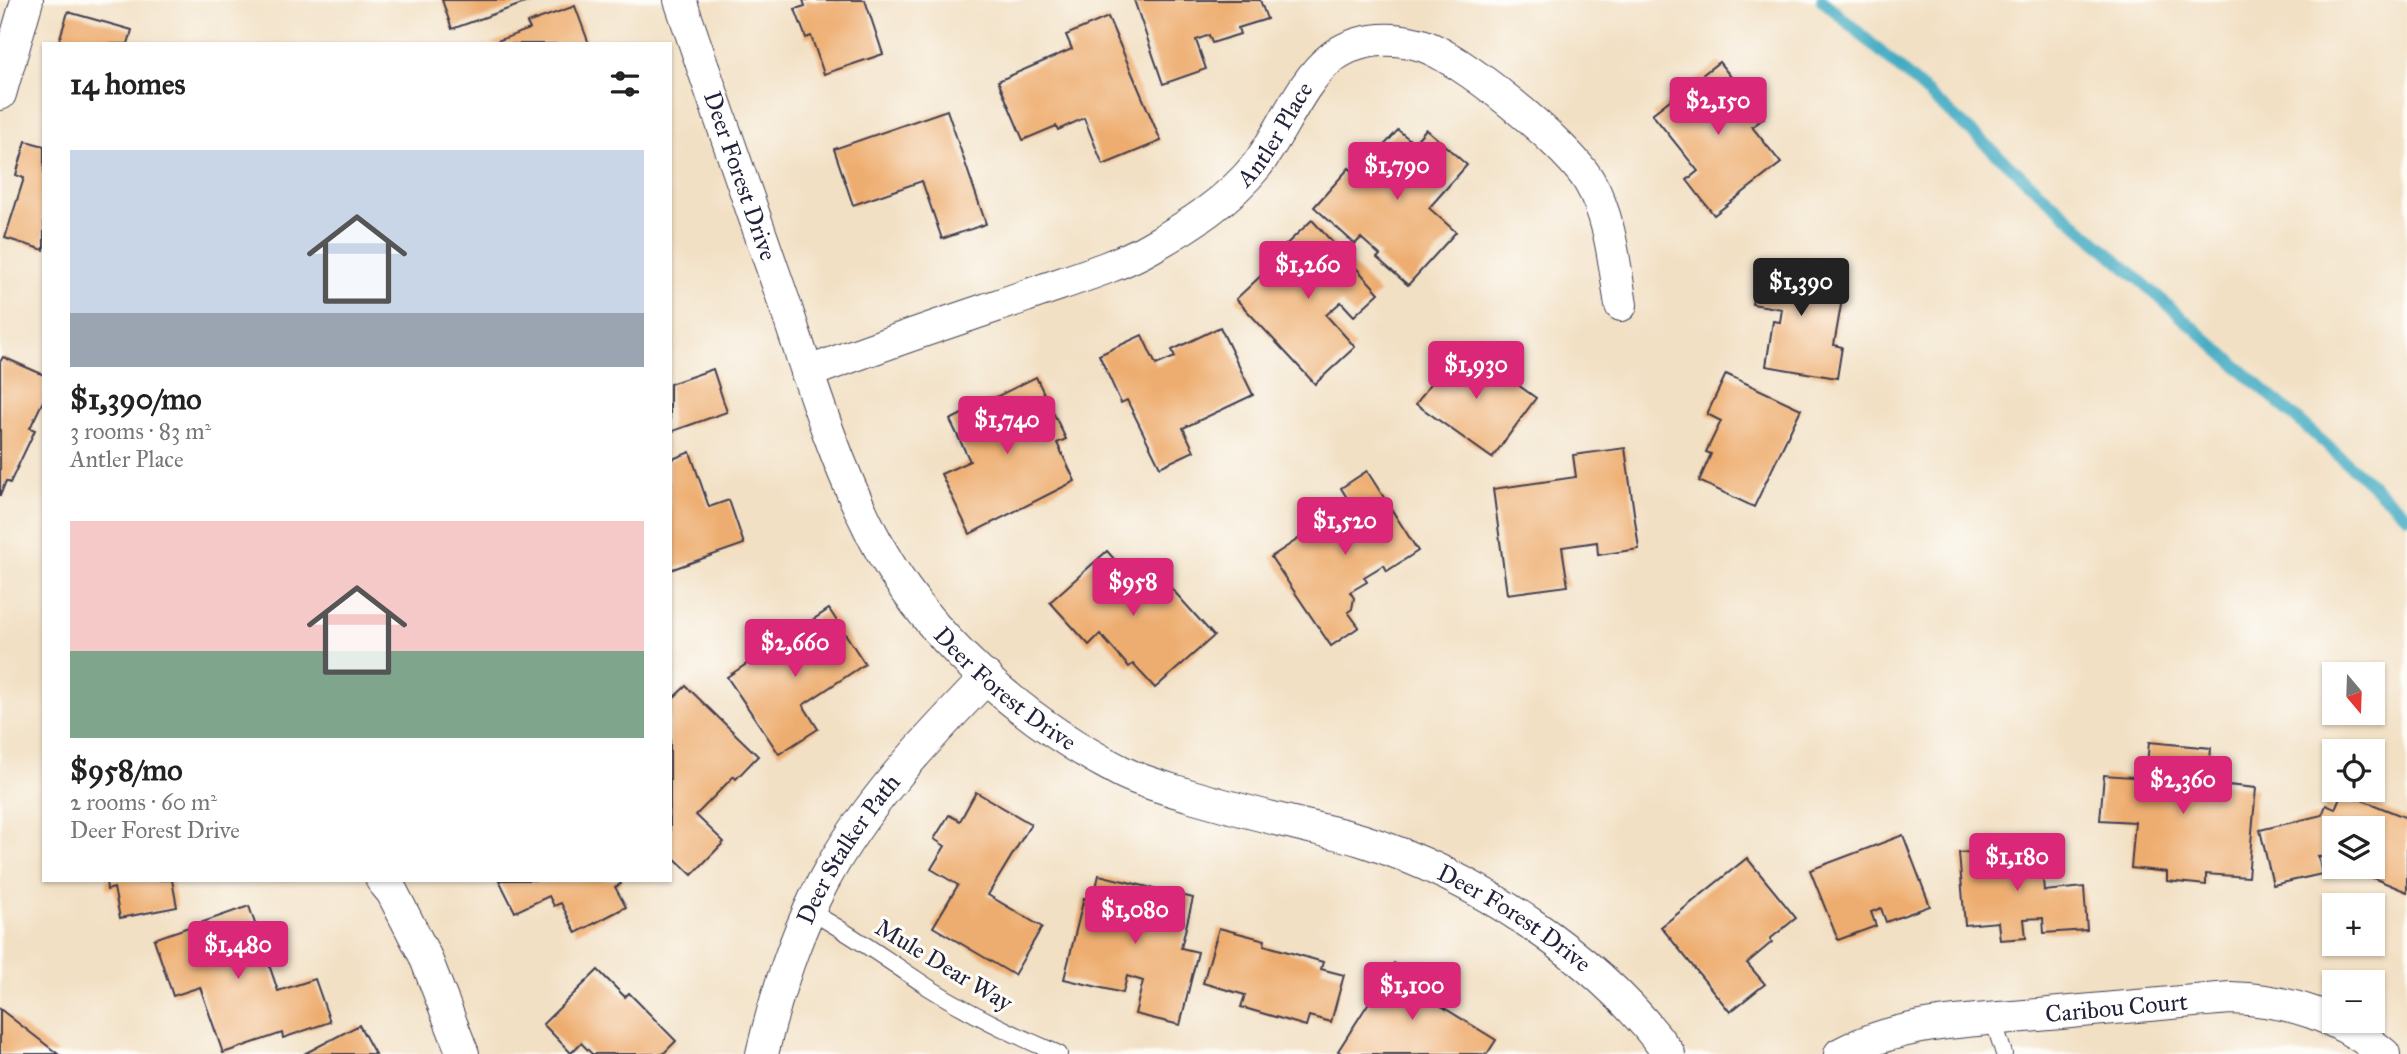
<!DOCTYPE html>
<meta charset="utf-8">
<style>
:root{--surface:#fff;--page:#f6f6f6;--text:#222;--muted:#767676;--accent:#db2777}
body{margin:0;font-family:"IM FELL Great Primer",serif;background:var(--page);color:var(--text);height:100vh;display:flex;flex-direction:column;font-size:26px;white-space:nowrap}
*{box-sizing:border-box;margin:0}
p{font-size:23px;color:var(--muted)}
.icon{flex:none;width:38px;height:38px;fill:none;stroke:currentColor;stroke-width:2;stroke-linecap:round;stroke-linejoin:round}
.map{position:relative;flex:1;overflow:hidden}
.sheet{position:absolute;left:42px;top:42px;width:630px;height:840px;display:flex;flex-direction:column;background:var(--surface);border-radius:0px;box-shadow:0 2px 5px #0004}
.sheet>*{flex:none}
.needle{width:46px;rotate:161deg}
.controls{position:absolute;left:2322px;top:662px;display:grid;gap:14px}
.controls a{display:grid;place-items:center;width:63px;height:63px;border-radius:0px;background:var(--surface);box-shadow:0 2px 5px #0004;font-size:35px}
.price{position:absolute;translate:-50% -60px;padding:0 16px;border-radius:7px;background:var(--accent);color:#fff;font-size:23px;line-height:46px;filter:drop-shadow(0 2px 4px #0008)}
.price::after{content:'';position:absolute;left:50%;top:42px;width:21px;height:16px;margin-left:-10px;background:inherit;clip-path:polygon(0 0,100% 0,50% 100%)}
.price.active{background:#222;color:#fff}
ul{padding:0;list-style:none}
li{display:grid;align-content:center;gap:14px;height:371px;padding:0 28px}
li span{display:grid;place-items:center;height:217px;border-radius:0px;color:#555}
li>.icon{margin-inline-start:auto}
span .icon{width:126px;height:126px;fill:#fffc;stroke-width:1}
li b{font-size:30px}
h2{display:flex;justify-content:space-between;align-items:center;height:84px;padding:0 28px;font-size:30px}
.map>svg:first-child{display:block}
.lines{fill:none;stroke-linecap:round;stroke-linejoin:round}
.stream{stroke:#43abc2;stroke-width:12}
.building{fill:#eead6f}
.lane-casing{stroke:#413e50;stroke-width:18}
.street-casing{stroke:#413e50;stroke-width:34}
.lane{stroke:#fff;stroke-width:16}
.street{stroke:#fff;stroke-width:32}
.labels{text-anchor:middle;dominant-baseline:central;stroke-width:6;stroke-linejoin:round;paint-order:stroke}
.street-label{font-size:24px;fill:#22223b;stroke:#fdfcf7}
</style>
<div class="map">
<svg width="2407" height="1054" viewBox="0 0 2407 1054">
<rect width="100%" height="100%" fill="#fdfcf7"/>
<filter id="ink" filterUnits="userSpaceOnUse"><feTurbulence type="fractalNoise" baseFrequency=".0143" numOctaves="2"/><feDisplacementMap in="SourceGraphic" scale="14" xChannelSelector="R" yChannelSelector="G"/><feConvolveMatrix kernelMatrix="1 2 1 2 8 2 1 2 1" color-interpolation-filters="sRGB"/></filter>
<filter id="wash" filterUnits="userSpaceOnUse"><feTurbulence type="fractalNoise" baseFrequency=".00686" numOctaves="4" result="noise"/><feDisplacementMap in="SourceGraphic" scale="28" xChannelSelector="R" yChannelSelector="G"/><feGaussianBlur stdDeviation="1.57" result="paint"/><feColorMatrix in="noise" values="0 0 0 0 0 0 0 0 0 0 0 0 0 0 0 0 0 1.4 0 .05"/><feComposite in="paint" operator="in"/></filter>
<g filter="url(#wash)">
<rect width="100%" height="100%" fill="#f2e0c4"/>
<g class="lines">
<polyline class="stream" points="1822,0 2407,516"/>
</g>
<g id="blocks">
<g class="building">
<polygon points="442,0 533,0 452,29"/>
<polygon points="803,0 865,0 883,54 824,74 811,36 806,38 795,9 805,6"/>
<polygon points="1134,0 1260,0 1267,19 1238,28 1240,34 1212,43 1209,35 1196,40 1206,69 1163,84"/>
<polygon points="575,6 589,44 489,44 530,29 527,23"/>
<polygon points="68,12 132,30 128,44 58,44"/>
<polygon points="1108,17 1161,141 1103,165 1084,118 1058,130 1056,126 1023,140 998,81 1072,49 1066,35"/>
<polygon points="1719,62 1764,118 1752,127 1781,163 1714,215 1687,180 1698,171 1652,114"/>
<polygon points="947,110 986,224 942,239 922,181 853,205 834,149"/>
<polygon points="1426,129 1467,165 1429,208 1456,232 1408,285 1377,258 1380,255 1361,238 1355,244 1314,207 1349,168 1357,175 1398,130 1414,143"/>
<polygon points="26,141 44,146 44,250 5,238 24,178 16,175"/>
<polygon points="1312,220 1379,293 1354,316 1341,302 1326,315 1355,347 1315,384 1236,299 1281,257 1277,253"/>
<polygon points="1759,261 1838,274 1836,287 1844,288 1834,345 1842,347 1837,378 1766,366 1773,321 1780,322 1782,309 1752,304"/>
<polygon points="1220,327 1253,395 1183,428 1194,451 1160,467 1127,400 1121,403 1099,355 1142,335 1156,365 1175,357 1172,350"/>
<polygon points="1460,343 1536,398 1492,458 1416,404"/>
<polygon points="3,357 44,375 44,399 30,428 35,430 10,483 6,481 0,496 0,362"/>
<polygon points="713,369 727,412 670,432 670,384"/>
<polygon points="1726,374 1801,409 1754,507 1699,481 1711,454 1706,452 1721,421 1707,414"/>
<polygon points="1036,377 1066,439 1057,443 1075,481 970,534 941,474 970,461 950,420"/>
<polygon points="1625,448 1639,549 1598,555 1597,542 1562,547 1568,586 1507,594 1493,489 1576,477 1573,455"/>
<polygon points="690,452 709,507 729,500 744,544 670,570 670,460"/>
<polygon points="1367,471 1418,551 1387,571 1384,565 1364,577 1367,582 1350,592 1354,598 1352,609 1348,612 1359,627 1331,646 1271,557 1309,532 1312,537 1332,524 1338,504 1353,508 1341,488"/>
<polygon points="1107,551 1138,586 1155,570 1214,636 1155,688 1133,664 1129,667 1100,634 1089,645 1050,602"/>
<polygon points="829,609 865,664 803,705 818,729 779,754 727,677"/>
<polygon points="686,686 758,756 736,779 734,776 696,815 724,842 692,875 670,854 670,701"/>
<polygon points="2149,742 2211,748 2208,783 2256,788 2248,877 2206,874 2206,885 2167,881 2167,872 2131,868 2135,822 2100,820 2104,775 2146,778"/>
<polygon points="976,792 1031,824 988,895 1042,927 1014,975 933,927 958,885 931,869 945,846 934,839 949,815 960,821"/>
<polygon points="2342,792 2407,818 2407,892 2344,866 2373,866 2373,828 2334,828 2334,863 2318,856 2322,874 2273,885 2260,830 2322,815 2326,805 2335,809"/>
<polygon points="1903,835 1930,906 1886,922 1881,908 1871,912 1876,926 1838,940 1810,870"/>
<polygon points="2040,846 2044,891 2084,887 2087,930 2044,933 2043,918 2024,919 2026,938 2000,940 1998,922 1965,925 1959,853"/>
<polygon points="1747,858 1796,918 1770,939 1772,942 1747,963 1765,984 1730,1012 1661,927"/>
<polygon points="1099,875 1193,898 1181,948 1198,952 1180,1025 1135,1014 1143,981 1127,976 1123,993 1064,979 1084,898 1093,900"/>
<polygon points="106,880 172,880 177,907 120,918 114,888 107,890"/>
<polygon points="499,880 619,880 621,884 615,887 626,907 576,933 561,903 554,906 549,896 515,912"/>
<polygon points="249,906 278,991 315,979 330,1022 283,1038 282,1033 223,1053 200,987 173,996 154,939"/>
<polygon points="1219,928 1265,940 1264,945 1323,962 1321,969 1344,975 1331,1022 1309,1016 1306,1026 1241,1007 1245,995 1203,983"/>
<polygon points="1394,963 1447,996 1441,1006 1496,1040 1487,1054 1343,1054 1338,1051"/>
<polygon points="598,970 625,997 629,993 676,1041 663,1054 592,1054 581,1043 571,1053 543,1024"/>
<polygon points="0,1009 58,1054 0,1054"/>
<polygon points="359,1025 375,1054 304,1054"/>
</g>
</g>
</g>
<g filter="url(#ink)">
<use href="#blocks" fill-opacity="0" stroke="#413e50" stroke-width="2"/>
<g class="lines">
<g class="lane-casing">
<g id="lane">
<path d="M809,911C851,933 888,961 928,987C969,1013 1014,1035 1059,1054"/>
<polyline points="1993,1019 2004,1054"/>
</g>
</g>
<g class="street-casing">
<g id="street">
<path id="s1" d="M680,0C714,101 749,201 784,302C810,380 834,459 872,534C923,635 1022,721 1122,772C1142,782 1166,788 1188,795C1223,805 1258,815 1293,823C1316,829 1339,833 1361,840C1474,875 1600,958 1669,1054"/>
<polyline points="0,94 27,0"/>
<path id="s2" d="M807,373C879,345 952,321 1026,296C1064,282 1117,267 1151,247C1190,225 1229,200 1257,165C1281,134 1301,81 1331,58C1355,39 1388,36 1418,44C1458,54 1568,145 1589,181C1611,218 1614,263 1621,305"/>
<polyline points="382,880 392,892 425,956 463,1054"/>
<path id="s3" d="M762,1054C776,995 794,938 822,884C863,806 926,740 987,677"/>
<path id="s4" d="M1840,1054C1901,1021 1971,1021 2038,1015C2103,1009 2167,1003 2231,998C2289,1000 2339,1016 2384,1054"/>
</g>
</g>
<use href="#lane" class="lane"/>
<use href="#street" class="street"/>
</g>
</g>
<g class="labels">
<g class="street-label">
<text stroke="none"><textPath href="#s2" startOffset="537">Antler Place</textPath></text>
<text stroke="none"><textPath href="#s1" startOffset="186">Deer Forest Drive</textPath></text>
<text stroke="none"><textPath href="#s1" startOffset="774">Deer Forest Drive</textPath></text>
<text stroke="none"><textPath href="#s3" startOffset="224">Deer Stalker Path</textPath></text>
<text stroke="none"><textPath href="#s1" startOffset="1340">Deer Forest Drive</textPath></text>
<text transform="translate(944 965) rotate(31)">Mule Dear Way</text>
<text stroke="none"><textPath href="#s4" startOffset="282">Caribou Court</textPath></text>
</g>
</g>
</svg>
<div class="controls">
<a><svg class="needle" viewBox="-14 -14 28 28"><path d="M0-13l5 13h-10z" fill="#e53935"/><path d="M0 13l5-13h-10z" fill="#767676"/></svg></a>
<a><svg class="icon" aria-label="locate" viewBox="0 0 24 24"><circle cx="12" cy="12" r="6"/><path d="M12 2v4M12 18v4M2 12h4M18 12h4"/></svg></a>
<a><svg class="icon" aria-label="layers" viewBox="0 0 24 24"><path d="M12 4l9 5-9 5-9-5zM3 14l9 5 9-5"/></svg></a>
<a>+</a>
<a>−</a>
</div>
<b class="price" style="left:1718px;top:137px">$2,150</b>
<b class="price" style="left:1397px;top:202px">$1,790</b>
<b class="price" style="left:1308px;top:301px">$1,260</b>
<b class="price active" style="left:1801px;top:318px">$1,390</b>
<b class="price" style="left:1476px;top:401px">$1,930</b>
<b class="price" style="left:1007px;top:456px">$1,740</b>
<b class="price" style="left:1345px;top:557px">$1,520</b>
<b class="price" style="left:1133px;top:618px">$958</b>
<b class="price" style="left:795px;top:679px">$2,660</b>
<b class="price" style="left:2183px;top:816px">$2,360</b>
<b class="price" style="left:2017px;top:893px">$1,180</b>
<b class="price" style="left:1135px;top:946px">$1,080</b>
<b class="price" style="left:238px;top:981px">$1,480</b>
<b class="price" style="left:1412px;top:1022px">$1,100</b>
<section class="sheet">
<h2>14 homes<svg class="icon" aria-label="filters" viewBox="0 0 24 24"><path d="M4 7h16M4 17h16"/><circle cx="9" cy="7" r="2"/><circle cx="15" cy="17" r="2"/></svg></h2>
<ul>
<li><span style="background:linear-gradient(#c9d6e8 75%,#9aa5b1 0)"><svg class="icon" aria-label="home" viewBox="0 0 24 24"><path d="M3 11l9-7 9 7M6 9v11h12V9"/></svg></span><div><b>$1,390/mo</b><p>3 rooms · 83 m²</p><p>Antler Place</p></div></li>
<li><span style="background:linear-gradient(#f6c9c9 60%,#7fa58c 0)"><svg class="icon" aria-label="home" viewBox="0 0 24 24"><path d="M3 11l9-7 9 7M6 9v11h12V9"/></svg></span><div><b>$958/mo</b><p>2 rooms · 60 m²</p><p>Deer Forest Drive</p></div></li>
</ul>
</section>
</div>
